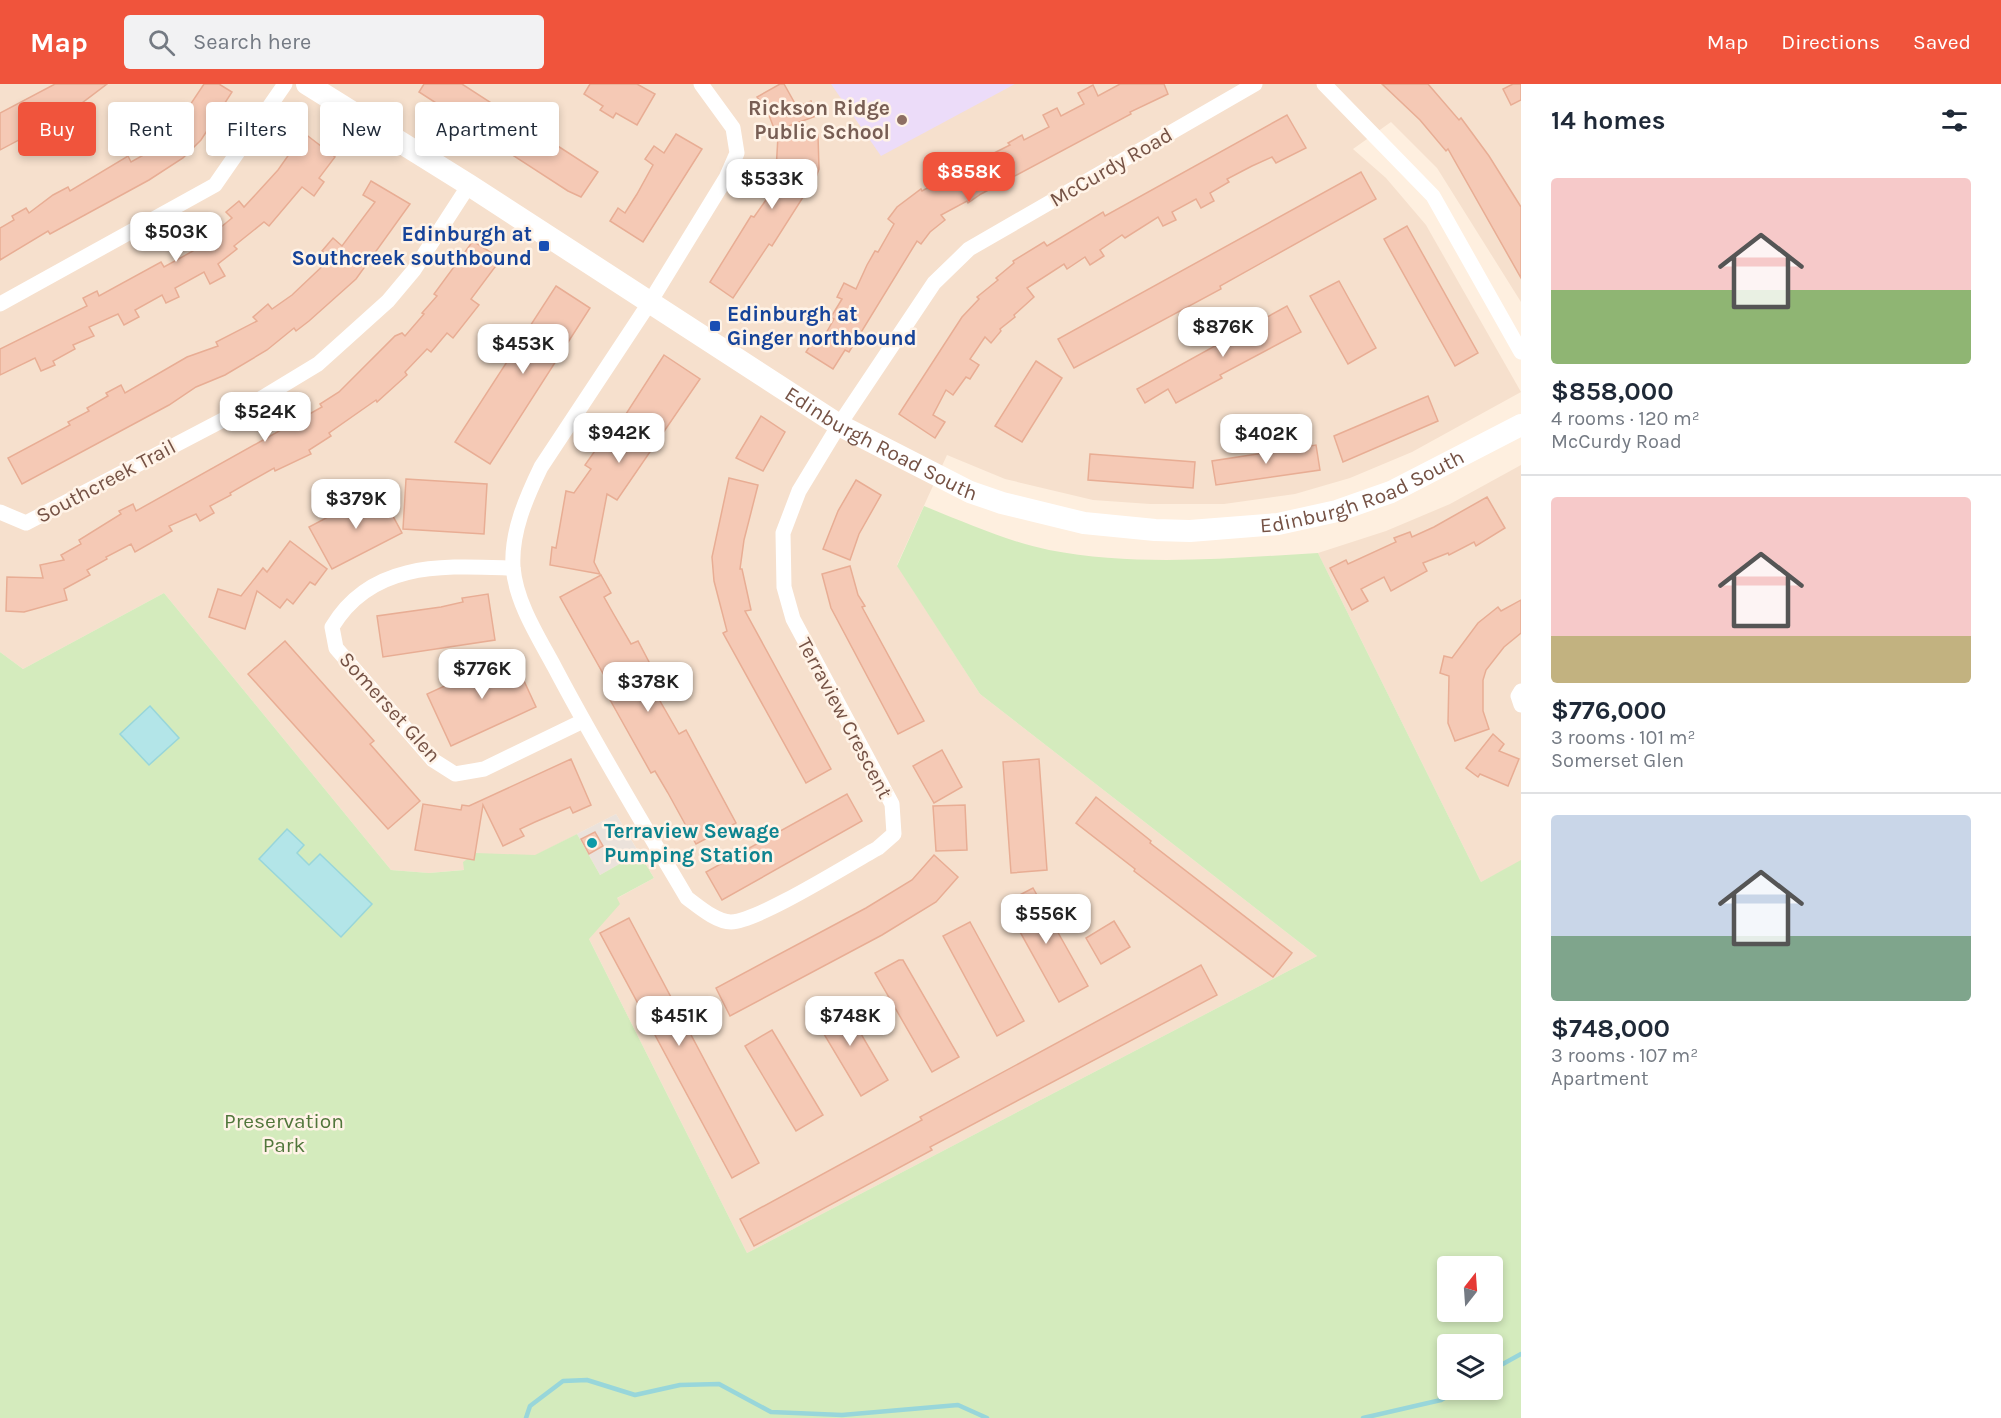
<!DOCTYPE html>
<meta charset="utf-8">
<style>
:root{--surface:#fff;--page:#f2f2f3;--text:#1f2937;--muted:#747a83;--line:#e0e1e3;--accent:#f0543c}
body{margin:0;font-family:Karla,sans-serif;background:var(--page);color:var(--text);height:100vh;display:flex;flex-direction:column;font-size:22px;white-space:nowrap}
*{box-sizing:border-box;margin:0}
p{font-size:20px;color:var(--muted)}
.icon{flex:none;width:33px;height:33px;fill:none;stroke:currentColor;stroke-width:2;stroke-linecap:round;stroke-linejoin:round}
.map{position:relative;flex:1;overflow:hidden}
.sheet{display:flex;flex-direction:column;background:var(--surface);width:480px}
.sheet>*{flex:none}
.hud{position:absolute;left:18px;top:18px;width:570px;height:54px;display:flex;gap:12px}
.needle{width:39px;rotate:17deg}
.fabs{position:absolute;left:1437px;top:1172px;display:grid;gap:12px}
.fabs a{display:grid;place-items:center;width:66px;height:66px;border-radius:6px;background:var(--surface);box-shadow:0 3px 9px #0003;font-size:30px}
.price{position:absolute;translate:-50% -51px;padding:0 14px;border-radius:12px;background:#fff;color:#222;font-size:20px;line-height:39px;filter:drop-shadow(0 2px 3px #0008)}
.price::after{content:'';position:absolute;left:50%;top:36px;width:18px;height:14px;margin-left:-9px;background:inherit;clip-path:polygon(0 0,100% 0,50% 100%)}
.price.active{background:var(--accent);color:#fff}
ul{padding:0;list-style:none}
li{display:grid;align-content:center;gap:12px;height:318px;padding:0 30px}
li+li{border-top:2px solid var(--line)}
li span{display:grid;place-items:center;height:186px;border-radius:6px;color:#555}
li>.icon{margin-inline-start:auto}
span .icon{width:108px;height:108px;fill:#fffc;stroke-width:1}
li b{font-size:26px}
h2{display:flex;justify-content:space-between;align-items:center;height:72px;padding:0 30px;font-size:26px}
.pill{padding:0 21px;border-radius:6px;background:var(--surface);box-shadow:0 3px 9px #0003;font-size:21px;line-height:54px}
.pill.active{background:var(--accent);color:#fff}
header{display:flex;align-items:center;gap:36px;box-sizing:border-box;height:84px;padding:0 30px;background:var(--accent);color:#fff}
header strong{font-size:28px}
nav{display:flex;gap:33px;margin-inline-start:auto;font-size:21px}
.search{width:420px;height:54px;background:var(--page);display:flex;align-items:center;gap:15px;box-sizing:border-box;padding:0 21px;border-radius:6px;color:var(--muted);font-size:22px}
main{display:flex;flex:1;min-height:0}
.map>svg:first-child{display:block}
.residential{fill:#f6e0cd}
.industrial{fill:#ebe2db}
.education{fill:#ecdcf9}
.green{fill:#d4ebbd;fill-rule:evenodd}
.water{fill:#b3e5e8;stroke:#98d6da;stroke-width:1.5}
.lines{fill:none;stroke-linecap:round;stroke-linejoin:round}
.stream{stroke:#98d6da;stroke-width:4.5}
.building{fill:#f5c9b5;stroke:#e8ad94;stroke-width:1.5}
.minor{stroke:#fff;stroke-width:15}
.secondary{stroke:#fff;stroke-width:22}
.education-dot{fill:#8d6e63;stroke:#fff3e7;stroke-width:2}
.transit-dot{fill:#1a4fb4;stroke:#fff3e7;stroke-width:2}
.culture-dot{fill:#0f9aa8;stroke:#fff3e7;stroke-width:2}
.labels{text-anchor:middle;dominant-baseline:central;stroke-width:5;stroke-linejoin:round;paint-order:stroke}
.education-label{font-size:21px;font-weight:bold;fill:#785e54;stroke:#fff3e7;text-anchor:end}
.street-label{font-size:21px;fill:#755245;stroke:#fff3e7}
.transit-label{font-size:21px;font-weight:bold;fill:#164399;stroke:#fff3e7;text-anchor:end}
.culture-label{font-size:21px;font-weight:bold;fill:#0d838f;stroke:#fff3e7;text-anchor:start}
.park-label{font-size:21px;fill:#51763b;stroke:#fff3e7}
</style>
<header>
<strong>Map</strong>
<div class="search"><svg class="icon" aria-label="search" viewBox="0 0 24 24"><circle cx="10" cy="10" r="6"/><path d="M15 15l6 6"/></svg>Search here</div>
<nav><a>Map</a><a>Directions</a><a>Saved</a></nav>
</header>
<main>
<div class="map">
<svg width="1521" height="1334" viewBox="0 0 1521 1334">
<rect width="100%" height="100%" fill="#feefdf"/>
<g class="residential">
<polygon points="0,0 1521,0 1521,218 1437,84 1391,38 1353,65 1386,94 1426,141 1521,308 1412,368 1350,394 1295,410 1224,420 1150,420 1093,416 1005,395 947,371 897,481 980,610 1317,872 747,1169 579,835 654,794 616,730 517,781 429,789 391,786 164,509 23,585 0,568"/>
<polygon points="1521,381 1521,777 1481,798 1318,469 1386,447 1450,420"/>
</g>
<polygon class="industrial" points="616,730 639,769 600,791 577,750"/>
<polygon class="education" points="831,0 1015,0 881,72"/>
<path class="green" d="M924,422C964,438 1006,457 1049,466C1138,483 1228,474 1318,469L1481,798L1521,776V1334H0V568L23,585L164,509L391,786L429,789L464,786L463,778L476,769L535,771L577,750L600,791L639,769L654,794L617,814L620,820L589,855L747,1169L1317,872L980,610L897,482ZM1448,1182H1492V1227H1448ZM1448,1260H1492V1305H1448Z"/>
<g class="water">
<polygon points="150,622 179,654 149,681 120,650"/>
<polygon points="287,745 304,761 297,769 309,781 320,770 372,820 341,853 259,775"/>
</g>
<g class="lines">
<g class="stream">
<polyline points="1492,1286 1521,1270"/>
<polyline points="526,1334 530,1322 563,1297 587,1296 635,1311 680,1301 719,1300 771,1328 842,1331 958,1321 987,1334"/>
<polyline points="1363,1334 1441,1316 1460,1305"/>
</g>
</g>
<g class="building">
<polygon points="55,0 107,0 66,31 0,66 0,29"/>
<polygon points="204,0 219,0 232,8 201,56 183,74 149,96 50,150 48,147 0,176 0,144 14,136 12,132 26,124 29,129 53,111 68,103 70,107 128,72 131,78 151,67 192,32 186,27"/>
<polygon points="424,0 462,0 598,88 581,113 568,107 443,26 444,24 419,8"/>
<polygon points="590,0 637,0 655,10 637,41 616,29 613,34 600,26 603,22 584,10"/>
<polygon points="780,0 784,0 797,23 811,17 816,32 775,47 767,26 757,13"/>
<polygon points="1120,0 1164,0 1168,10 1130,28 1131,30 981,110 968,119 967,117 941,131 945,136 930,148 921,160 917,157 849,268 845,266 833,285 806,268 815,254 821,258 834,235 831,233 842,215 837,213 844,199 856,205 867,181 875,167 878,168 894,140 888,135 897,123 921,105 922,107 949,92 950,95 974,81 974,79 1010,61 1008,59 1022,51 1024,56 1049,43 1043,31 1057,24 1061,32 1084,20 1078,9 1093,1 1098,12"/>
<polygon points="1382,0 1428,0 1459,36 1461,34 1489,72 1521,123 1521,194 1448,65 1446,67 1420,36"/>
<polygon points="1513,0 1521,0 1521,16 1511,21 1503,5"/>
<polygon points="1287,31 1306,64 1276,79 1272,73 1252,82 1227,95 1229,98 1210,109 1214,117 1201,124 1196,115 1172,128 1176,136 1163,142 1158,133 1125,154 1122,151 1100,166 1104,172 1090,181 1085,173 1067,185 1064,180 1027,204 1034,213 1014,231 1015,233 1000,245 1001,247 991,259 985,253 970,275 979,281 970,295 966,293 953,311 946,306 933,331 945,338 935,354 899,330 962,233 979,215 977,213 998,196 996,194 1014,179 1013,177 1044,158 1047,162 1103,128 1105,132"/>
<polygon points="304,49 335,73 319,94 324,98 314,112 302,103 269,142 264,138 234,162 237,165 218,180 225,192 210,200 204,188 175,204 179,213 166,219 162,211 135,226 139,233 124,241 118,230 89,243 94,252 73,261 75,265 53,277 55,281 41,287 35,274 0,291 0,265 87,222 83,214 97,207 99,212 161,178 164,183 193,167 190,162 210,152 232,134 226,128 239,117 244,123 257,109 278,86"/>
<polygon points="676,50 702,65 643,158 610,137 618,124 625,129 637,110 653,81 645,75 654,62 664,69"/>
<polygon points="818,51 819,85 814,99 812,99 772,162 769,160 733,214 710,198 751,132 754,133 768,113 781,88 776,87 778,52"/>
<polygon points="1361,88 1376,115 1220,202 1221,205 1074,284 1058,255"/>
<polygon points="371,97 410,120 356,195 309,237 296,247 294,244 267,266 225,291 196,303 169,321 22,400 8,374 70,341 68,338 89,327 87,324 108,312 106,309 121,301 125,309 187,273 218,262 216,258 257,237 253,233 268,220 272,225 292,211 331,174 322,167 333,154 342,162 375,118 363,111"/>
<polygon points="1407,142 1478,269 1455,282 1384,155"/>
<polygon points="473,157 501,175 471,215 479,221 453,254 447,249 431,268 427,265 405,288 407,291 377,318 376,316 329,349 331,352 309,366 311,370 275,387 274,384 230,409 231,411 210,422 214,429 200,437 196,430 169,442 172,447 135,468 131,460 106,473 107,475 87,486 90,491 64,505 67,516 24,528 6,527 7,493 43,494 40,481 64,476 61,471 81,460 79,456 121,430 119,427 133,420 136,427 322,323 320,320 339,308 395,252 402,249 405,252 424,230 422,229 437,212 434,210"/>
<polygon points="1339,197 1376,264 1348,280 1310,212"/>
<polygon points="556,202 590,224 490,380 455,358"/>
<polygon points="1287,222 1301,248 1220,291 1222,294 1176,319 1168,305 1145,319 1137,305"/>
<polygon points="664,271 700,295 617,416 607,410 594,478 600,490 550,481 552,463 556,464 566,407 574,409 591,385 585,381 613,341 617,344"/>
<polygon points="1036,277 1062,294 1022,358 995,342"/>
<polygon points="1428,312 1438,337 1343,378 1334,352"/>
<polygon points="761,332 785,348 763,387 736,374"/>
<polygon points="1316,361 1320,386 1216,401 1212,377"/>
<polygon points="1090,370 1195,378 1193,404 1088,396"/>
<polygon points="729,394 758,401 744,456 740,485 742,485 751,526 745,527 831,685 806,699 723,549 727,547 714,497 712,473"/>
<polygon points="406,395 487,400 484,450 403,445"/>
<polygon points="856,396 881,411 859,450 850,476 823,465 838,427"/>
<polygon points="379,406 402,449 332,485 309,443"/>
<polygon points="1487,413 1505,444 1476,462 1474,458 1449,471 1448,469 1423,479 1427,487 1391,507 1384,493 1361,505 1368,517 1352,526 1330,484 1346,476 1348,480 1396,458 1394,454 1410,448 1412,453 1434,443"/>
<polygon points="290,457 327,485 315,501 310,498 293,520 287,515 280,524 257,507 245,545 209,533 218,505 241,512 263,484 267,488"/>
<polygon points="850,482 858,511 865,522 862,523 924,637 898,650 831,524 822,490"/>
<polygon points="601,491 611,509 604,513 613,529 631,560 638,557 660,599 652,603 679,650 686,646 736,739 696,760 668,709 655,687 651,689 614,623 604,605 610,602 560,513"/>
<polygon points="488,510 495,556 383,573 377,532 441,523 463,518 462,514"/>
<polygon points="1521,516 1521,549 1504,563 1486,586 1483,596 1483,627 1489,645 1455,657 1448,639 1449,592 1440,589 1444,572 1452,574 1478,539 1498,523 1501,527"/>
<polygon points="285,557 374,657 370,660 420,717 388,745 248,590"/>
<polygon points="512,571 536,623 451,662 427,610"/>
<polygon points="1493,650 1504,660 1499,667 1519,675 1508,702 1480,690 1478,693 1466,684"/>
<polygon points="942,666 962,703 934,719 913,682"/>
<polygon points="571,675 591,721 573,729 570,723 535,738 520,745 524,752 503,762 483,721 474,776 415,766 423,720 461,726 462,721 469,722"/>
<polygon points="1039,675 1047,786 1011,789 1003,678"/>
<polygon points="847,710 862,737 722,816 706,788"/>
<polygon points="1096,713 1151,757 1150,759 1292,869 1273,893 1134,787 1135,785 1076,739"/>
<polygon points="965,721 967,766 936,767 933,722"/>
<polygon points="595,748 603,762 589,770 581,755"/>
<polygon points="934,771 958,793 936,818 882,851 730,932 716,904 866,824 912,796"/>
<polygon points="1033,804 1088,902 1059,918 1004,819"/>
<polygon points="629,834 759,1079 732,1094 600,849"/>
<polygon points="1114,837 1130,863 1101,880 1086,854"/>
<polygon points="970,838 1024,937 997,952 943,852"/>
<polygon points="899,876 903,876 959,973 932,988 875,889"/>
<polygon points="1201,881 1217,911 930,1063 932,1066 754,1162 740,1135 922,1036 920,1033"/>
<polygon points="840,914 888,996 861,1012 812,930"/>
<polygon points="772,946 823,1031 796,1047 745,962"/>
</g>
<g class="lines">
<g class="minor">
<path d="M701,0L733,44L737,69L726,94L650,218L541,383C526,414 511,448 513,483C516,519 539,554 555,584C596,662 642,738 687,814C698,822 716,838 731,838C759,837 849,780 878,764L894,750L892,720L793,535L784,503L783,449L799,407L839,341L934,199L969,165L1255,0"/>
<polyline points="1324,0 1433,112 1521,268"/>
<polyline points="0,220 215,101 285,0"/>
<polyline points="0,428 26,439 242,326 318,280 388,217 414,186 469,101"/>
<path d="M513,484C445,482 372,476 332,543L336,564L433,676L455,690L484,685L583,637"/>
<polyline points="1521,607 1518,612 1521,621"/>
</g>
<path class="secondary" id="s1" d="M307,0L469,101L839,341L970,408L1002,419L1084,439L1155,446L1190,447L1278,440L1337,427L1391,408L1521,341"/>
</g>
<circle class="education-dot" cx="902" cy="36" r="6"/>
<g class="transit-dot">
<rect x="538" y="156" width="12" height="12" rx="3"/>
<rect x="709" y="236" width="12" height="12" rx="3"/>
</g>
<circle class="culture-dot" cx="592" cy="759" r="6"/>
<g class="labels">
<g class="education-label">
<text x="890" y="24">Rickson Ridge<tspan x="890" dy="24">Public School</tspan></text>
</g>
<g class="street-label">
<text transform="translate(1111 83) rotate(-30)">McCurdy Road</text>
<text stroke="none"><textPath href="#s1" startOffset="678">Edinburgh Road South</textPath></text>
<text transform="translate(106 397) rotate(-28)">Southcreek Trail</text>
<text stroke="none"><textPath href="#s1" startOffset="1182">Edinburgh Road South</textPath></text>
<text transform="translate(390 623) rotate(48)">Somerset Glen</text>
<text transform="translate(845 634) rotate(62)">Terraview Crescent</text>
</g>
<g class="transit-label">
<text x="532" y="150">Edinburgh at<tspan x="532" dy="24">Southcreek southbound</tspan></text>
<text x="727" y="230" text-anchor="start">Edinburgh at<tspan x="727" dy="24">Ginger northbound</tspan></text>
</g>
<g class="culture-label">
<text x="604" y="747">Terraview Sewage<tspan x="604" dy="24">Pumping Station</tspan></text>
</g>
<g class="park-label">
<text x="284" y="1037">Preservation<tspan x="284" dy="24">Park</tspan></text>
</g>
</g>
</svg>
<div class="fabs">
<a><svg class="needle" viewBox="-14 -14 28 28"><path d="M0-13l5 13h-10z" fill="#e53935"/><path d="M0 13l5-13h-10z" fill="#747a83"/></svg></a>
<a><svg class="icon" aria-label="layers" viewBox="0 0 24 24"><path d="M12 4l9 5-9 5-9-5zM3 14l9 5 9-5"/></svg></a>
</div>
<b class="price active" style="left:969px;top:119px">$858K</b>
<b class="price" style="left:772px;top:126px">$533K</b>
<b class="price" style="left:176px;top:179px">$503K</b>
<b class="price" style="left:1223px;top:274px">$876K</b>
<b class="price" style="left:523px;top:291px">$453K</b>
<b class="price" style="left:265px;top:359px">$524K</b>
<b class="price" style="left:619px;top:380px">$942K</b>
<b class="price" style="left:1266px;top:381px">$402K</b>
<b class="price" style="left:356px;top:446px">$379K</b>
<b class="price" style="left:482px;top:616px">$776K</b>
<b class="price" style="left:648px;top:629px">$378K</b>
<b class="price" style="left:1046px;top:861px">$556K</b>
<b class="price" style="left:679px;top:963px">$451K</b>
<b class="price" style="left:850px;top:963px">$748K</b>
<div class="hud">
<a class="pill active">Buy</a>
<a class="pill">Rent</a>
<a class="pill">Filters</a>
<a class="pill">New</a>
<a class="pill">Apartment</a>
</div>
</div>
<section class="sheet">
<h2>14 homes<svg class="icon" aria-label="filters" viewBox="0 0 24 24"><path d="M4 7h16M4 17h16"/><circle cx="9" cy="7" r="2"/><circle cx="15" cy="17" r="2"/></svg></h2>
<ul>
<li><span style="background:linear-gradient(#f6c9c9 60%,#8fb573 0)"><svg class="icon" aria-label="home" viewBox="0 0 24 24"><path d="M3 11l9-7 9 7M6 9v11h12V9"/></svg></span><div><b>$858,000</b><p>4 rooms · 120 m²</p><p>McCurdy Road</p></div></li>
<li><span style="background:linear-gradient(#f6c9c9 75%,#c2b280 0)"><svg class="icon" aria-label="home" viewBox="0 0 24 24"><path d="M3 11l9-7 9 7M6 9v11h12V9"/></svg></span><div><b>$776,000</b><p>3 rooms · 101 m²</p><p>Somerset Glen</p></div></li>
<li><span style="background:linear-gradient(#c9d6e8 65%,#7fa58c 0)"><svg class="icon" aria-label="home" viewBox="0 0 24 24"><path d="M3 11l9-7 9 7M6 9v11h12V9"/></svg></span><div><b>$748,000</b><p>3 rooms · 107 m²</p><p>Apartment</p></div></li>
</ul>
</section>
</main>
